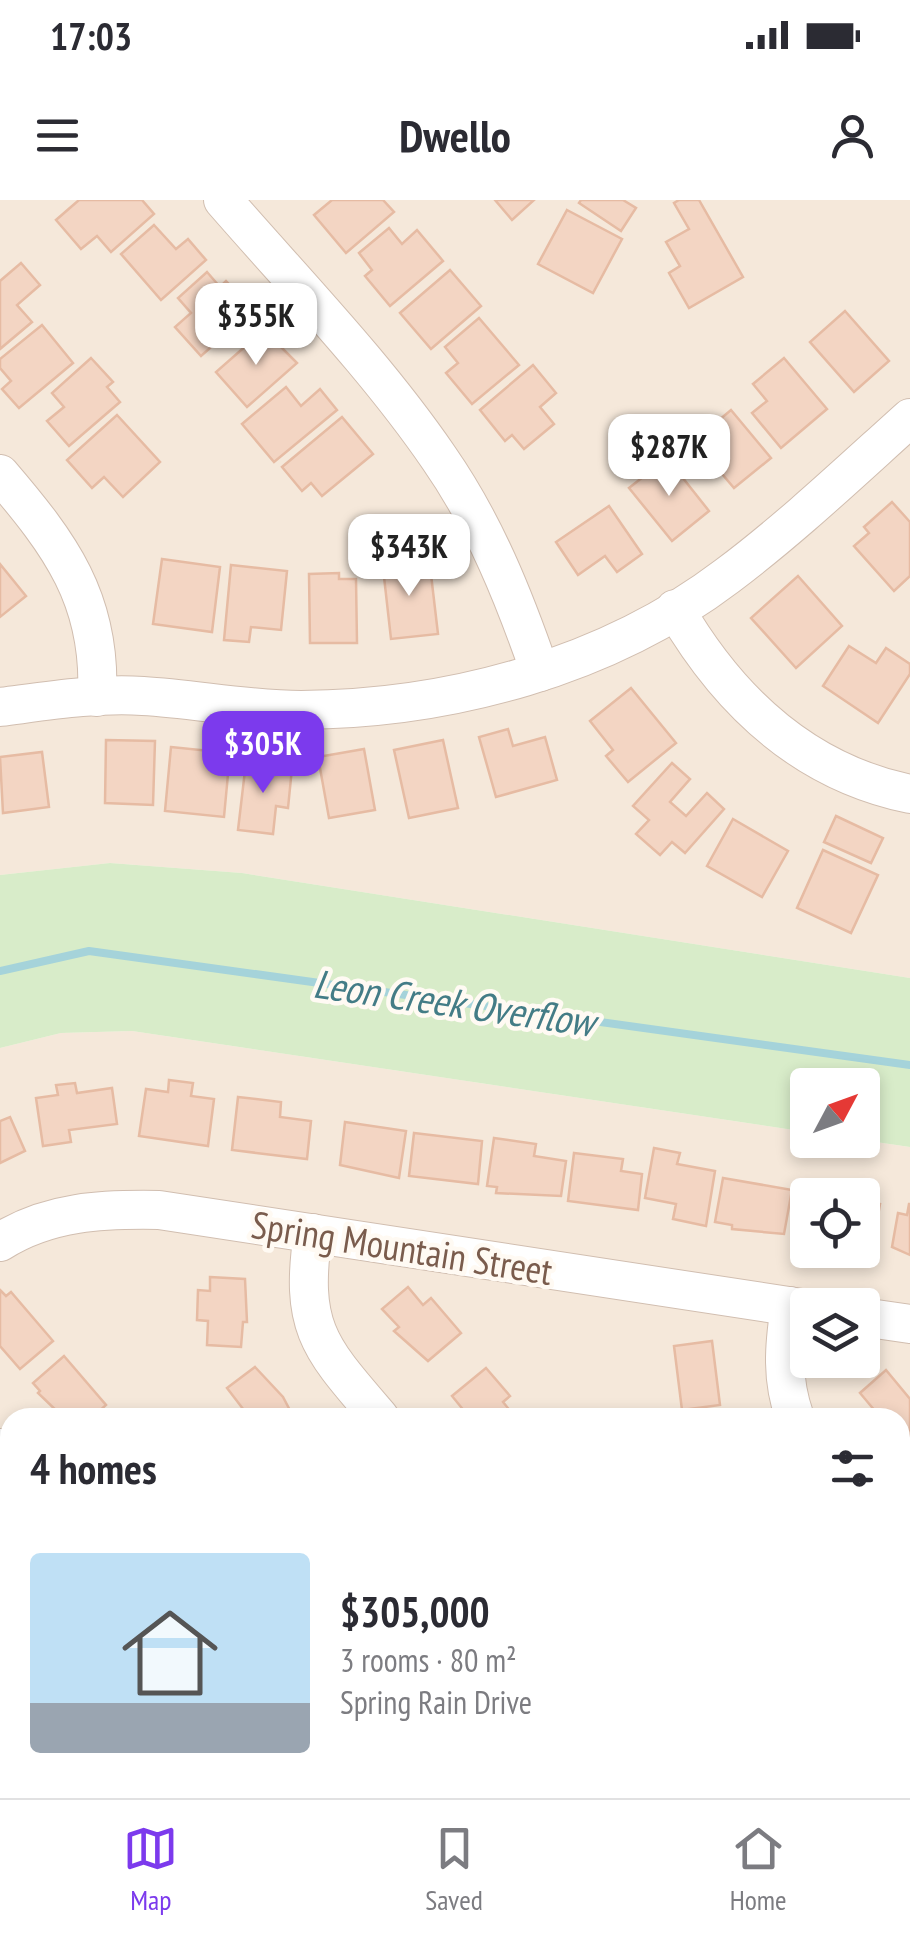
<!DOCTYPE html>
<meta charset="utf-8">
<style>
:root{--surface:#fff;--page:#f7f7f7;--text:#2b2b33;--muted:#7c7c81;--line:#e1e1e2;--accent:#7c3aed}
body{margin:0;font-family:"PT Sans Narrow",sans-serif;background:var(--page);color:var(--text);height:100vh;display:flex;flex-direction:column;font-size:38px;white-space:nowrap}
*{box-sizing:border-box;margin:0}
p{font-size:32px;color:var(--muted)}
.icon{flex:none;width:55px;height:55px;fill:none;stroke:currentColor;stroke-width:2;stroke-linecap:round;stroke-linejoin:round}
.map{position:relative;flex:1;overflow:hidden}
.panel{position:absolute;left:0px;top:1208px;width:910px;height:392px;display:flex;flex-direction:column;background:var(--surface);border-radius:30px 30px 0 0;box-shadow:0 5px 15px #0003}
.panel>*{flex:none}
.needle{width:65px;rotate:49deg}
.controls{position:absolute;left:790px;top:868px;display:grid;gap:20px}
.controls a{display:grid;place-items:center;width:90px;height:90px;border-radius:10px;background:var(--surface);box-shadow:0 5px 15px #0003;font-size:50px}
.price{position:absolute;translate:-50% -85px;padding:0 22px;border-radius:20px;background:#fff;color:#222;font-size:32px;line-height:65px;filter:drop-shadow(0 2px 5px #0008)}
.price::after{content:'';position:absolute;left:50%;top:60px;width:30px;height:22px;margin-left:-15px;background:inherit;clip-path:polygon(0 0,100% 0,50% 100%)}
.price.selected{background:var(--accent);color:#fff}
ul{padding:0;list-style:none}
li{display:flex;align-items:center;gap:30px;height:250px;padding:0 30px}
li span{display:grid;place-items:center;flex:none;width:280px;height:200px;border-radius:10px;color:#555}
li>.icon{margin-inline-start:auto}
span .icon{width:120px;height:120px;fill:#fffc;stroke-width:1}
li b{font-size:42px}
h2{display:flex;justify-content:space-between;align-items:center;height:120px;padding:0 30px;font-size:42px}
.status{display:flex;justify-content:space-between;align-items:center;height:70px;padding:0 50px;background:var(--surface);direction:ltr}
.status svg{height:28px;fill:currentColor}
header{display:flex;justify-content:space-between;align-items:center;height:130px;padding:0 30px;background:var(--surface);font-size:45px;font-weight:700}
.tab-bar{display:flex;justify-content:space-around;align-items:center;height:140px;border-top:2px solid var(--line);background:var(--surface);font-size:28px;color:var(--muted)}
.tab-bar a{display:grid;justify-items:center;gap:5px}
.tab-bar .selected{color:var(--accent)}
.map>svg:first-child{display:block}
.residential{fill:#f5e8da;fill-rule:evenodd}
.green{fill:#d8ecc9}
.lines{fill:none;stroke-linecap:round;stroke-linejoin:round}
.stream{stroke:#a5d3da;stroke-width:8}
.building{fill:#f3d5c3;stroke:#e6bba3;stroke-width:2.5}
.minor-casing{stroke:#d1beb0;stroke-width:40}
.minor{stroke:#fff;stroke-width:38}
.labels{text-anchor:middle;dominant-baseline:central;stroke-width:9;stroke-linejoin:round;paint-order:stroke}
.street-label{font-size:38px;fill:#7a5c4d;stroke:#fffaf3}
.water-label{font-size:40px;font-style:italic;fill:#437c86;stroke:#fffaf3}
</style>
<div class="status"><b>17:03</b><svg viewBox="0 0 49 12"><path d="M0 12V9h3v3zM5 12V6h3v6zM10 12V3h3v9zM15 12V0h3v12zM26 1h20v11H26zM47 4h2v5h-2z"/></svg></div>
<header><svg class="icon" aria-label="menu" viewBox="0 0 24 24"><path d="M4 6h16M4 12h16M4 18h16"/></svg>Dwello<svg class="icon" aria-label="person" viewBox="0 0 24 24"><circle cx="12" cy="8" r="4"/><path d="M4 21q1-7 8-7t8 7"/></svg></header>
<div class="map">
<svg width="910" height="1598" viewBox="0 0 910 1598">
<rect width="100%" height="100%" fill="#fdf6ec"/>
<g class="residential">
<polygon points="0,0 910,0 910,778 242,673 110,663 0,675"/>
<path d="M132,831L807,932L808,940H862L910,947V1598H0V848L61,833ZM808,995H862V1050H808ZM808,1105H862V1160H808ZM10,1218H900V1590H10Z"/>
</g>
<polygon class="green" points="110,663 242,673 910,778 910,947 862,940 862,885 808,885 807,932 132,831 61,833 0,848 0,675"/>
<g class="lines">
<polyline class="stream" points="0,771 89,751 910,865"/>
</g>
<g class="building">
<polygon points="79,0 142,0 154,14 111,52 97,36 81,49 56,20"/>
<polygon points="332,0 383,0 394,12 346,53 314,15"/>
<polygon points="495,0 534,0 512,20"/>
<polygon points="581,0 623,0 636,8 621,31 579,3"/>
<polygon points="679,0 699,0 743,77 689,108 669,73 680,66 666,42 689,29 674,3"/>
<polygon points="567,10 622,39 593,93 538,64"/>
<polygon points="154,25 176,49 188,39 206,60 161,100 121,54"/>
<polygon points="389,28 402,44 417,30 443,61 390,106 365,76 372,70 359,53"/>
<polygon points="21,63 40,85 17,105 32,122 0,149 0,81"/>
<polygon points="450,70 481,106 431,149 400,113"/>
<polygon points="207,72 220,87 226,81 253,110 201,156 175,127 191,113 178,98"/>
<polygon points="845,111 889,161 854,192 810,142"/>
<polygon points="479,118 519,165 472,204 446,173 458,163 445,147"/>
<polygon points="42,125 73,163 19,208 2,189 11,181 0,168 0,159"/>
<polygon points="264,130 297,163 247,207 216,172"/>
<polygon points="91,158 113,182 107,187 120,202 69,246 47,221 64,207 52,193"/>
<polygon points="784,158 827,209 781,248 752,213 767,201 753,184"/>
<polygon points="533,165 556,193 540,207 554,224 524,249 512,235 505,241 480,210"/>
<polygon points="286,187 301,206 320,189 337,210 274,262 242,224"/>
<polygon points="731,210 771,258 734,288 694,241"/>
<polygon points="117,215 160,262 123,297 104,277 92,288 67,260"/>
<polygon points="342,217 373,254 322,296 311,283 302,291 282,267"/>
<polygon points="667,258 709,311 672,341 629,288"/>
<polygon points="892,302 910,322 910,376 894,391 854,346 869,333 864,327"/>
<polygon points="609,306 642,354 617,372 605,356 578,375 556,342"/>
<polygon points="411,356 413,368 430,366 438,434 391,439 382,359"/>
<polygon points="162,359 220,367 212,432 153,424"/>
<polygon points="0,364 26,396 0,417"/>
<polygon points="231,365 287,371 281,430 251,427 249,442 224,440"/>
<polygon points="339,373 339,379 356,379 357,443 310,443 309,374"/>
<polygon points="798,376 842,426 796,468 751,418"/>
<polygon points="849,446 876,463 886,448 910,464 910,474 878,523 823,486"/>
<polygon points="631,488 676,543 628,582 606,556 613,550 590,521"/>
<polygon points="508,529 513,546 545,537 557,580 496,597 479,537"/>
<polygon points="106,540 155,541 153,605 105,603"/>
<polygon points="443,540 458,608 409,618 394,550"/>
<polygon points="171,547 230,553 224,617 165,611"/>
<polygon points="364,549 375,610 329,618 318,557"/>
<polygon points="42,552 49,607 3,613 0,557"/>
<polygon points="246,562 292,568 288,608 276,606 273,634 238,630"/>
<polygon points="672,563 690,579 670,602 686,616 707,593 724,609 685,653 672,642 660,655 636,634 649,620 633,606"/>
<polygon points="836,616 883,638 871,663 824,642"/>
<polygon points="733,619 788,651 762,697 707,666"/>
<polygon points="823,650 878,675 851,733 797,708"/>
<polygon points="169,880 193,883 191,896 214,899 208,946 139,936 146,889 168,892"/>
<polygon points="75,883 77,893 112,888 117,924 69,930 71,942 43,946 36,898 58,895 56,885"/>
<polygon points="238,897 281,902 280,917 311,921 307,959 232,950"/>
<polygon points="10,917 25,951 0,963 0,921"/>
<polygon points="345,922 406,931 399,978 340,965"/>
<polygon points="414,933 482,941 478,984 409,976"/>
<polygon points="494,938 536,944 534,956 566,961 561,996 496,993 497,987 487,986"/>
<polygon points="654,948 680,953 677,964 715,971 706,1026 673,1019 676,1004 645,998"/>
<polygon points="574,953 623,959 621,971 642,974 638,1010 568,1001"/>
<polygon points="723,978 792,990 784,1034 732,1029 732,1025 715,1022"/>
<polygon points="862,1001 880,1004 873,1045 862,1044"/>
<polygon points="909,1004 910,1004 910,1055 892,1047 898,1013 907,1015"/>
<polygon points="210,1077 245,1079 247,1122 243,1122 241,1147 207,1145 208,1121 197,1120 198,1090 210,1091"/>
<polygon points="408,1087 423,1105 431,1098 461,1133 428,1161 394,1131 399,1127 382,1109"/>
<polygon points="0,1090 6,1096 11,1092 53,1141 20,1169 0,1146"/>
<polygon points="712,1141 720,1205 682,1210 674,1146"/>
<polygon points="64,1156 106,1205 92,1218 64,1218 38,1193 40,1191 33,1183"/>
<polygon points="255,1167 283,1197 294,1218 250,1218 227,1188"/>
<polygon points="486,1168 510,1196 503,1202 516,1218 470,1218 452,1196"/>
<polygon points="886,1170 910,1199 910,1235 901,1242 900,1218 881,1218 860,1193"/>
<polygon points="10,1377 10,1425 0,1414 4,1405 0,1386"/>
<polygon points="905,1415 910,1420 910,1436 903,1443 910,1450 908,1505 900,1496 900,1419"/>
<polygon points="10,1558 10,1590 34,1590 30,1593 35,1598 0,1598 0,1567"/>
<polygon points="154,1590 209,1590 216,1598 161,1598"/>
<polygon points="395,1590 456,1590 464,1598 386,1598"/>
<polygon points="576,1590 624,1590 631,1598 583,1598"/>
<polygon points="820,1590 847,1590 854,1598 810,1598"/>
</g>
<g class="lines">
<g class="minor-casing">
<g id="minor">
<path d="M223,0C296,84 376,166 439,258C485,324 514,397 540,472"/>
<path d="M0,274C60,344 102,400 97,497"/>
<path d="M675,409C728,500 803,572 910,594"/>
<path d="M0,507C47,501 95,493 143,496C195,499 249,510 301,510C450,509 607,467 727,376C791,328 850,272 910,218"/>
<path d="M313,1033C299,1129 320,1148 380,1218"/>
<path d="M0,1042C49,1011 103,1009 159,1010L808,1109"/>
<path d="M790,1106C784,1146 781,1179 795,1218"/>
<polyline points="862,1117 910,1124"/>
<polyline points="0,1248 10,1259"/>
<polyline points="900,1342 910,1354"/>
<polyline points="295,1590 302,1598"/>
<polyline points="702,1590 709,1598"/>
</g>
</g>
<use href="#minor" class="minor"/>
</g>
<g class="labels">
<g class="street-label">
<text transform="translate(402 1047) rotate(9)">Spring Mountain Street</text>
</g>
<g class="water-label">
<text transform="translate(454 802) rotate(8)">Leon Creek Overflow</text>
</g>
</g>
</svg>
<div class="controls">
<a><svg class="needle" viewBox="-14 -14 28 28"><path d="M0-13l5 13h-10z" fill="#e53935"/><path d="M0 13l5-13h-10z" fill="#7c7c81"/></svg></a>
<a><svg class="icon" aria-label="locate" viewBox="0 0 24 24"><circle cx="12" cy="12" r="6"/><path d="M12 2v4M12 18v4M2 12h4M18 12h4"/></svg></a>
<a><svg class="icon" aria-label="layers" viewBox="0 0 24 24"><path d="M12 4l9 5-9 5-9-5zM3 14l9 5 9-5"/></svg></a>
</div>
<b class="price" style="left:256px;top:168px">$355K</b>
<b class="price" style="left:669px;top:299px">$287K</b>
<b class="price" style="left:409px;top:399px">$343K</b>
<b class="price selected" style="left:263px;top:596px">$305K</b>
<section class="panel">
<h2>4 homes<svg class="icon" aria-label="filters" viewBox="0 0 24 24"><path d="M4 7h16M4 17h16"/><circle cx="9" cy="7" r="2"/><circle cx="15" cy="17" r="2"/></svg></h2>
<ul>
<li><span style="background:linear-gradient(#bfe0f5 75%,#9aa5b1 0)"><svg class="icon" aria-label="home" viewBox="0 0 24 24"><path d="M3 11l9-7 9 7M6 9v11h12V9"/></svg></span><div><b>$305,000</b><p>3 rooms · 80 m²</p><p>Spring Rain Drive</p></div></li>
</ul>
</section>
</div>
<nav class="tab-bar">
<a class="selected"><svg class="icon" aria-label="map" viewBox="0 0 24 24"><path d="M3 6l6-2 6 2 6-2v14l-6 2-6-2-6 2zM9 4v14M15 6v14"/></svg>Map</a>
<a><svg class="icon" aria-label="saved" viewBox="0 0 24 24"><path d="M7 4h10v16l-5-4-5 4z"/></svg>Saved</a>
<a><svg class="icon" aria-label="home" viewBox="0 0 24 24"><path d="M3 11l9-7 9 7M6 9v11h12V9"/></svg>Home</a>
</nav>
